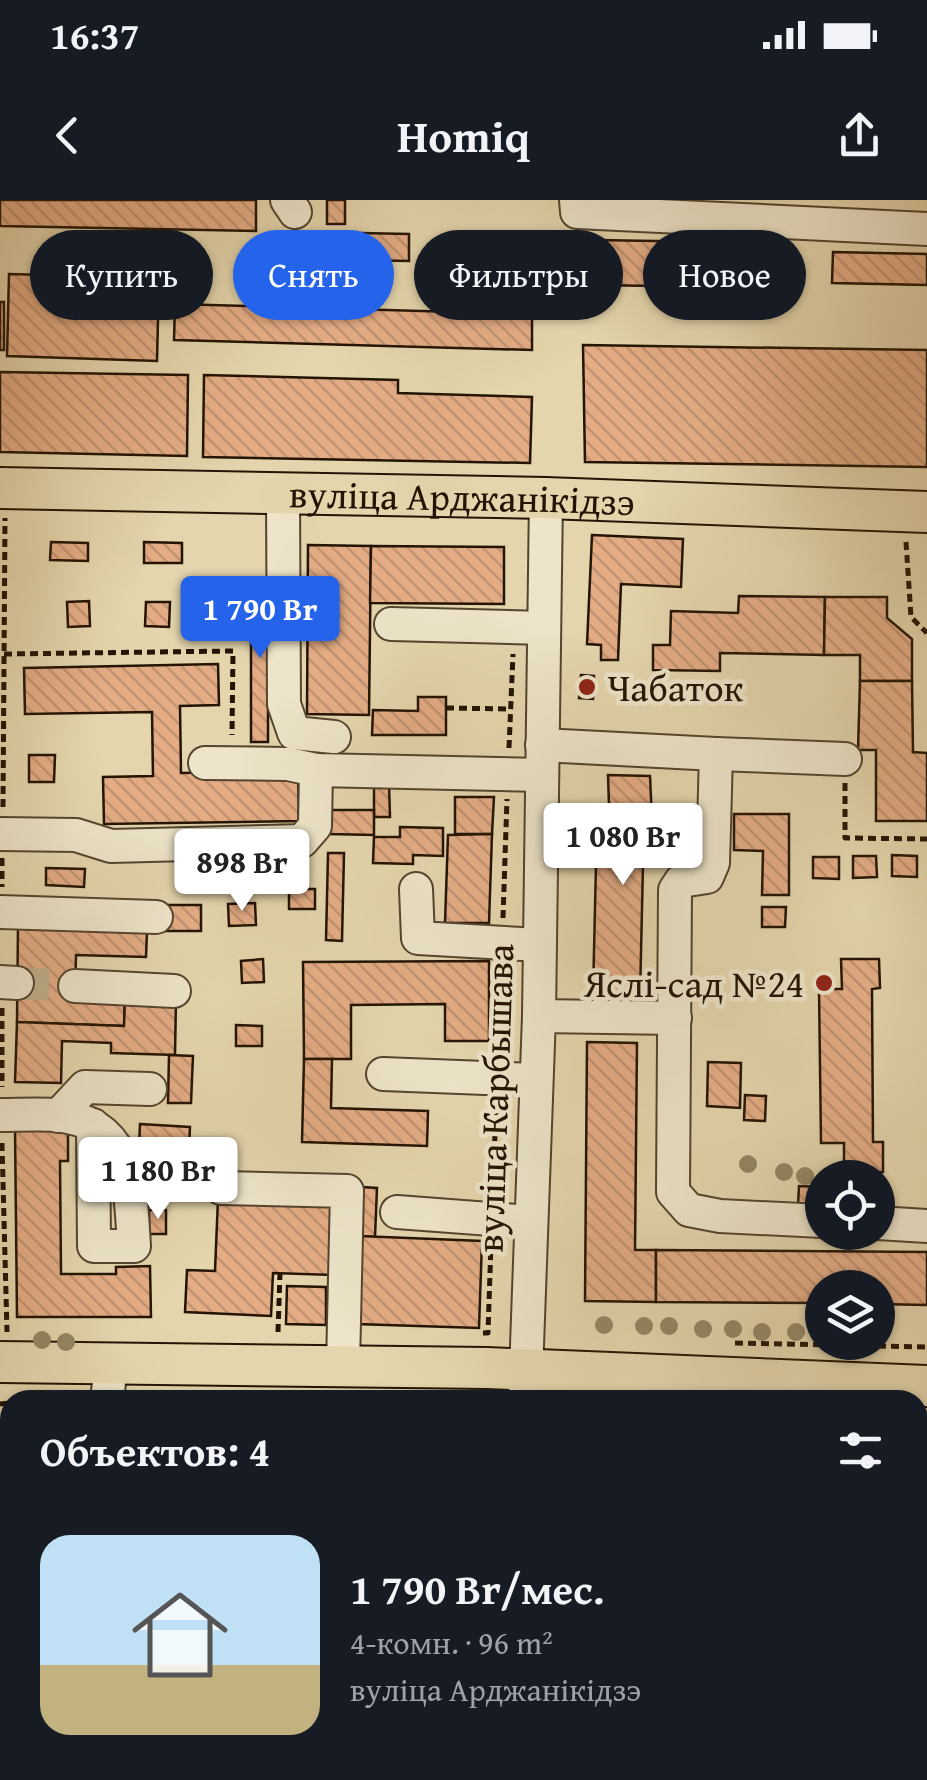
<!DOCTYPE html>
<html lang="ru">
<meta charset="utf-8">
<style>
:root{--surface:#171b24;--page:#242831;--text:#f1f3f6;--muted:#9ea1a6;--line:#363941;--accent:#2563eb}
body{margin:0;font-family:"Gentium Book Plus",serif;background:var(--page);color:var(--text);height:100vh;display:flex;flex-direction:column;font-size:38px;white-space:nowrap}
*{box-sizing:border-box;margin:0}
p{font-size:32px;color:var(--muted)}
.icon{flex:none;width:55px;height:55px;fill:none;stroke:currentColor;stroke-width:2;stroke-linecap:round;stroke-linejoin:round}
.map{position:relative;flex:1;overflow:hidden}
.sheet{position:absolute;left:0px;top:1190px;width:928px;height:390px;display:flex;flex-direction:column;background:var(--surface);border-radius:30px 30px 0 0;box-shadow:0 2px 8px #0004}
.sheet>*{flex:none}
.guide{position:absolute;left:30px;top:30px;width:868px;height:90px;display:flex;gap:20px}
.tools{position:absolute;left:805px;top:960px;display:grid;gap:20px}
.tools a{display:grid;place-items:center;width:90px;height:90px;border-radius:50%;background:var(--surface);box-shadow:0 2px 8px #0004;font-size:50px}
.price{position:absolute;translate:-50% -85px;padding:0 22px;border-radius:10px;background:#fff;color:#222;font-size:32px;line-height:65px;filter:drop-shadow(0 2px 5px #0008)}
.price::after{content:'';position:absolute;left:50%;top:60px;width:30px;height:22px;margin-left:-15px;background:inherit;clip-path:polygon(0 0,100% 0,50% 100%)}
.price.selected{background:var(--accent);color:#fff}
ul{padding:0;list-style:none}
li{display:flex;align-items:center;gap:30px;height:250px;padding:0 40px}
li+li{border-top:2px solid var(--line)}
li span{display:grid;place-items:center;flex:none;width:280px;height:200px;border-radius:30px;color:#555}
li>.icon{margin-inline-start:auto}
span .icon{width:120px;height:120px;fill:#fffc;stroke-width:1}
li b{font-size:42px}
h2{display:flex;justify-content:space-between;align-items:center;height:120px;padding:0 40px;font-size:42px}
.pill{padding:0 35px;border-radius:45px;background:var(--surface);box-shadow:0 2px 8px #0004;font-size:35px;line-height:90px}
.pill.selected{background:var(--accent);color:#fff}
.status{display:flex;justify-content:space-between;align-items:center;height:70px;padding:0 50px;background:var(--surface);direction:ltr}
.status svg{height:28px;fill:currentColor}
header{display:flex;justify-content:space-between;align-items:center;height:130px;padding:0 40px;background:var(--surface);font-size:45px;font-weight:700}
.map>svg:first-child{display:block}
.garden{fill:url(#garden-furrows);stroke:#706844;stroke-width:2.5}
.building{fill:url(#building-back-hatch);stroke:#241404;stroke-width:2.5}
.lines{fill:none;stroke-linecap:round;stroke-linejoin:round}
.minor-tunnel{stroke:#beae8a;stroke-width:32;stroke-dasharray:32 16;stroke-linecap:butt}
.minor-casing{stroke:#54442e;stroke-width:36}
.major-casing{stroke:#241404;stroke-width:44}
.path{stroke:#241404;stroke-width:5;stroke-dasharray:8 5;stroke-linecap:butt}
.minor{stroke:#ede4c9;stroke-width:32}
.major{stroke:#e4d5ac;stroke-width:40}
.tree{fill:#948664}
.poi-dot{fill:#8f2418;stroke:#ede4c9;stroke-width:4}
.labels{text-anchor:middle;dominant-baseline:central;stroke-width:9;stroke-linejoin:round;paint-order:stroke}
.street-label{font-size:38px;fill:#241404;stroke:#ede4c9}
.poi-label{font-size:38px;fill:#241404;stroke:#ede4c9;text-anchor:start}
</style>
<div class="status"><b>16:37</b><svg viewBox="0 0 49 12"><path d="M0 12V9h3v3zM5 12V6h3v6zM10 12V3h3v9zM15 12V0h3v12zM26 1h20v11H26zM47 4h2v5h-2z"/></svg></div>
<header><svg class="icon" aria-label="back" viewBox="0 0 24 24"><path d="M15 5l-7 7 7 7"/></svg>Homiq<svg class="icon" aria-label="share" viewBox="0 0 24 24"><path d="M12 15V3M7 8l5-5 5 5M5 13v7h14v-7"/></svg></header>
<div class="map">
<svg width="927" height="1580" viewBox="0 0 927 1580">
<defs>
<pattern id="garden-furrows" width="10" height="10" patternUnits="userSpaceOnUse" patternTransform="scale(2.5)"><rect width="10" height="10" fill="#bcbb84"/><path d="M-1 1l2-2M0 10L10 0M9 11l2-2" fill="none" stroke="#a1a070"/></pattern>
<pattern id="building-back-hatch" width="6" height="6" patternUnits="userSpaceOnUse" patternTransform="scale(2.5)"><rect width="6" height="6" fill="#e3ac85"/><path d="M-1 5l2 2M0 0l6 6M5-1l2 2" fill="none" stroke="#c39371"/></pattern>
</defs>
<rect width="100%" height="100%" fill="#e4d5ac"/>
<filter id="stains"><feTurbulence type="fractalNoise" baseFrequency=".002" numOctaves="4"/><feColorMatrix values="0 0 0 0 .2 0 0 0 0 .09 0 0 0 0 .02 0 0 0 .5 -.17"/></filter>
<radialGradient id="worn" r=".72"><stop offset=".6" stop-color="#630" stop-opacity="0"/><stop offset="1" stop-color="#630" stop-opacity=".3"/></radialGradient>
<rect class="garden" x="918" y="1332" width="9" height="183"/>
<g class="building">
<polygon points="0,0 256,0 256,31 0,26"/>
<rect x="327" y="0" width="18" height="24"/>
<rect x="276" y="32" width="49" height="15"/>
<polygon points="360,33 409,34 409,61 359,60"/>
<polygon points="595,40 781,43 780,88 594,85"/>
<polygon points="833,52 927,54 927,85 832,83"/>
<polygon points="9,74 159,78 157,161 7,156"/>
<rect x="0" y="102" width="4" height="48"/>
<polygon points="175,104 532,114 532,150 174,140"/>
<polygon points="583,145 927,150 927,267 585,262"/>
<polygon points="0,172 188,175 187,256 0,252"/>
<polygon points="204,175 398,180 398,193 532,197 530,263 203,257"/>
<polygon points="592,335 683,339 681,387 621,384 618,460 601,460 601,445 587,444"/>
<polygon points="51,342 88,343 88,361 50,360"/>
<polygon points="144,342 182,343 182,363 144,363"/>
<polygon points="308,345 371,346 369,515 307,514"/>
<polygon points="371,346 504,347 504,404 370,403"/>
<rect x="251" y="380" width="17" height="162"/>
<polygon points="739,396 825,397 824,455 720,453 720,471 653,470 653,445 670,445 671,411 738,413"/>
<polygon points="825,397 887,397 887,418 912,439 912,481 860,481 860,455 824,455"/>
<polygon points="89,401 90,426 68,427 67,402"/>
<polygon points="146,402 170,402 169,427 145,426"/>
<polygon points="218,464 219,505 180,506 181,573 298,571 299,621 104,624 103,577 153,576 152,512 25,514 24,468"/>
<polygon points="581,475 594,476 593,499 579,498"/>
<polygon points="860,481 912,481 913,552 927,553 927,621 876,621 876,550 858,550"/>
<polygon points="418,497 446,497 446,535 372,535 373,510 418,511"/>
<polygon points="29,555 55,555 54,582 29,582"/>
<polygon points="608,575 650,576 654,665 643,665 640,797 593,795 596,664 611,665"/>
<polygon points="374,585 389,585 390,617 374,617"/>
<polygon points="455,597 494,597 492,634 455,634"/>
<polygon points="328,610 374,610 374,635 328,634"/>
<polygon points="734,614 789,614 789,695 762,695 763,651 734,650"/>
<polygon points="400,627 443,628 443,656 413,655 413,664 373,663 374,637 400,637"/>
<polygon points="492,634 489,723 445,723 448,635"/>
<polygon points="328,653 344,653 342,741 326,740"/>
<polygon points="892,655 917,656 917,677 892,676"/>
<polygon points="853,656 876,656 877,677 853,678"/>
<polygon points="813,657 839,657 839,679 813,678"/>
<polygon points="46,668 85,669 84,687 46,685"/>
<rect x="289" y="689" width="26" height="20"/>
<polygon points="255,703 256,725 229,726 228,704"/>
<rect x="160" y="705" width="41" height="26"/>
<polygon points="762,707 786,707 785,727 762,727"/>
<polygon points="18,727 147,731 146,757 76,755 75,796 125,797 124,826 17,822"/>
<polygon points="263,759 264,782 242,783 241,761"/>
<polygon points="841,759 879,759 880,788 872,789 873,942 883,942 883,972 844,973 844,943 821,943 819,789 842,789"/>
<polygon points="489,761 489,841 445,841 445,804 351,805 351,859 304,859 303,762"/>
<polygon points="125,797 176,799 175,855 111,853 111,843 62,841 61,883 15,882 17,822 124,826"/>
<polygon points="236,825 262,826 262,846 236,846"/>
<polygon points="587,842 637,843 635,1050 656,1050 656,1102 585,1101"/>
<polygon points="169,855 193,856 191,903 168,903"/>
<polygon points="304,859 332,859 331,908 428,911 427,946 302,942"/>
<polygon points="708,862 741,863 740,908 707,906"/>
<polygon points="745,895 766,896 765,921 744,920"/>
<polygon points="140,924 190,927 189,947 173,946 171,992 137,990"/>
<polygon points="68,927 68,961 60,961 61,1074 116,1074 116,1067 150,1066 151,1117 17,1117 15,928"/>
<polygon points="799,986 822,987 822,1007 798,1005"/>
<polygon points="362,987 377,988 375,1037 359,1036"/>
<polygon points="218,999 335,1003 333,1075 273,1073 271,1116 185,1112 187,1070 215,1071"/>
<rect x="149" y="1010" width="17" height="24"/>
<polygon points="359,1036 482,1041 479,1128 356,1124"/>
<polygon points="656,1050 927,1052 927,1105 878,1104 878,1088 822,1088 822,1103 656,1102"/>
<polygon points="287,1086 326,1087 326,1125 286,1124"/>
<polygon points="219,1570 366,1570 367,1575 219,1574"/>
<rect x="829" y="1570" width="74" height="10"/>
</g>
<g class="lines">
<polyline class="minor-tunnel" points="17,783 75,786"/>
<g class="minor-casing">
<g id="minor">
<polyline points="287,0 295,12"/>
<polyline points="576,0 577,12 927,29"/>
<polyline points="283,294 284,504 294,533 334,537"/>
<polyline points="391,424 544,428"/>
<polyline points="542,545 716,554 713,663 707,677 681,681 675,690 673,992 689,1010 720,1016 822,1021"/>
<polyline points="716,554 845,559"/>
<polyline points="205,563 288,564 316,570 542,575"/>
<polyline points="0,634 76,635 111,646 302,641 315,626 316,570"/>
<polyline points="416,689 418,738 540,745"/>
<polyline points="0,712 156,717"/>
<polyline points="0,782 17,783"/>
<polyline points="75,786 174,791"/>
<polyline points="539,816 675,818"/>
<polyline points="383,874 536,880"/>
<path d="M0,915C18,915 37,914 55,915C132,922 130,985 134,1046H94L93,925"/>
<polyline points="58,916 85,887 150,889"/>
<polyline points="221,988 347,991 343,1165"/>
<polyline points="397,1012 531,1022"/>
<polyline points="878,1023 927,1026"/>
<polyline points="107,1200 111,1165"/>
<polyline points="525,1200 539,816 546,298"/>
<polyline points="918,1291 927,1291"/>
<polyline points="918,1528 927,1528"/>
<polyline points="528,1570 528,1580"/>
<polyline points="722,1570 722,1580"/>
</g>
</g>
<g class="major-casing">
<g id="major">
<path id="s1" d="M0,288L546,298L927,312"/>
<polyline points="0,1162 487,1168 927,1186"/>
</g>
</g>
<g class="path">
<polyline points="906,342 911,417 927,433"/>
<polyline points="4,454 233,451 232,535"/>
<polyline points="446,508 511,509"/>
<polyline points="509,548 513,454"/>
<polyline points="845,583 845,638 927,639"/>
<polyline points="3,607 5,318"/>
<polyline points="2,658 2,687"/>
<polyline points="503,718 507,599"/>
<polyline points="2,808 2,887"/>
<polyline points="498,853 501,769"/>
<polyline points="2,943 7,1132"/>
<polyline points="493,993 496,904"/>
<polyline points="278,1132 280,1073"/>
<polyline points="483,1133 488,1133 491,1044"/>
<polyline points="735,1143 927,1147"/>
<polyline points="0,1204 10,1203"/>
<polyline points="918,1239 927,1239"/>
<polyline points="918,1325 927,1325"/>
<polyline points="0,1330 10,1329"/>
<polyline points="918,1360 927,1356"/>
<polyline points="918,1459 927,1462"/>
<polyline points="918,1478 922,1485 918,1500 921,1499"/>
<polyline points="18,1580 18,1570"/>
</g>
<use href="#minor" class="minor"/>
<use href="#major" class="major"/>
</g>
<g class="tree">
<circle cx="748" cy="964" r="9"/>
<circle cx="784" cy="972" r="9"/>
<circle cx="805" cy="976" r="9"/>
<circle cx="604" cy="1125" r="9"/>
<circle cx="644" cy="1126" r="9"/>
<circle cx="669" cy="1126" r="9"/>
<circle cx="703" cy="1129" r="9"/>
<circle cx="733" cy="1129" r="9"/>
<circle cx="762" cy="1132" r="9"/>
<circle cx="796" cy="1132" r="9"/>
<circle cx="42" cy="1140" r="9"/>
<circle cx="66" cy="1142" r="9"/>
</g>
<g class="poi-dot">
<circle cx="587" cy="487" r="10"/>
<circle cx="824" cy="783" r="10"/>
</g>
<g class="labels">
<g class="street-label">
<text stroke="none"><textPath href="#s1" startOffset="462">вуліца Арджанікідзэ</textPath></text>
<text transform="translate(494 898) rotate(-88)">вуліца Карбышава</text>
</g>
<g class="poi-label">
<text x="607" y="487">Чабаток</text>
<text x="804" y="783" text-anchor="end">Яслі-сад №24</text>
</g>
</g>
<rect width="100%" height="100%" filter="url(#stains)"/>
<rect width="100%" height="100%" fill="url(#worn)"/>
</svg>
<div class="tools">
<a><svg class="icon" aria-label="locate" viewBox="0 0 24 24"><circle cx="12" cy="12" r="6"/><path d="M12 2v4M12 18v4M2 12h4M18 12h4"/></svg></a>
<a><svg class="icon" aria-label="layers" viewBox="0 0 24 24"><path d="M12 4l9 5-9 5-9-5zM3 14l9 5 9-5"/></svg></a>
</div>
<b class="price selected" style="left:260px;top:461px">1 790 Br</b>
<b class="price" style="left:623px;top:688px">1 080 Br</b>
<b class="price" style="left:242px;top:714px">898 Br</b>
<b class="price" style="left:158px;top:1022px">1 180 Br</b>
<div class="guide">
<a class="pill">Купить</a>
<a class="pill selected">Снять</a>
<a class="pill">Фильтры</a>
<a class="pill">Новое</a>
</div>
<section class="sheet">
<h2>Объектов: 4<svg class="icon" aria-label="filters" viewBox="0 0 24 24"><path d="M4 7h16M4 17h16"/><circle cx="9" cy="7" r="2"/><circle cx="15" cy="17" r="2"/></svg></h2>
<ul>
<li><span style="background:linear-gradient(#bfe0f5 65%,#c2b280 0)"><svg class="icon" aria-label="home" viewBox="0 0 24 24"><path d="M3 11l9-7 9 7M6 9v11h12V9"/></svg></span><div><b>1 790 Br/мес.</b><p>4-комн. · 96 m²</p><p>вуліца Арджанікідзэ</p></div></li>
</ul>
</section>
</div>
